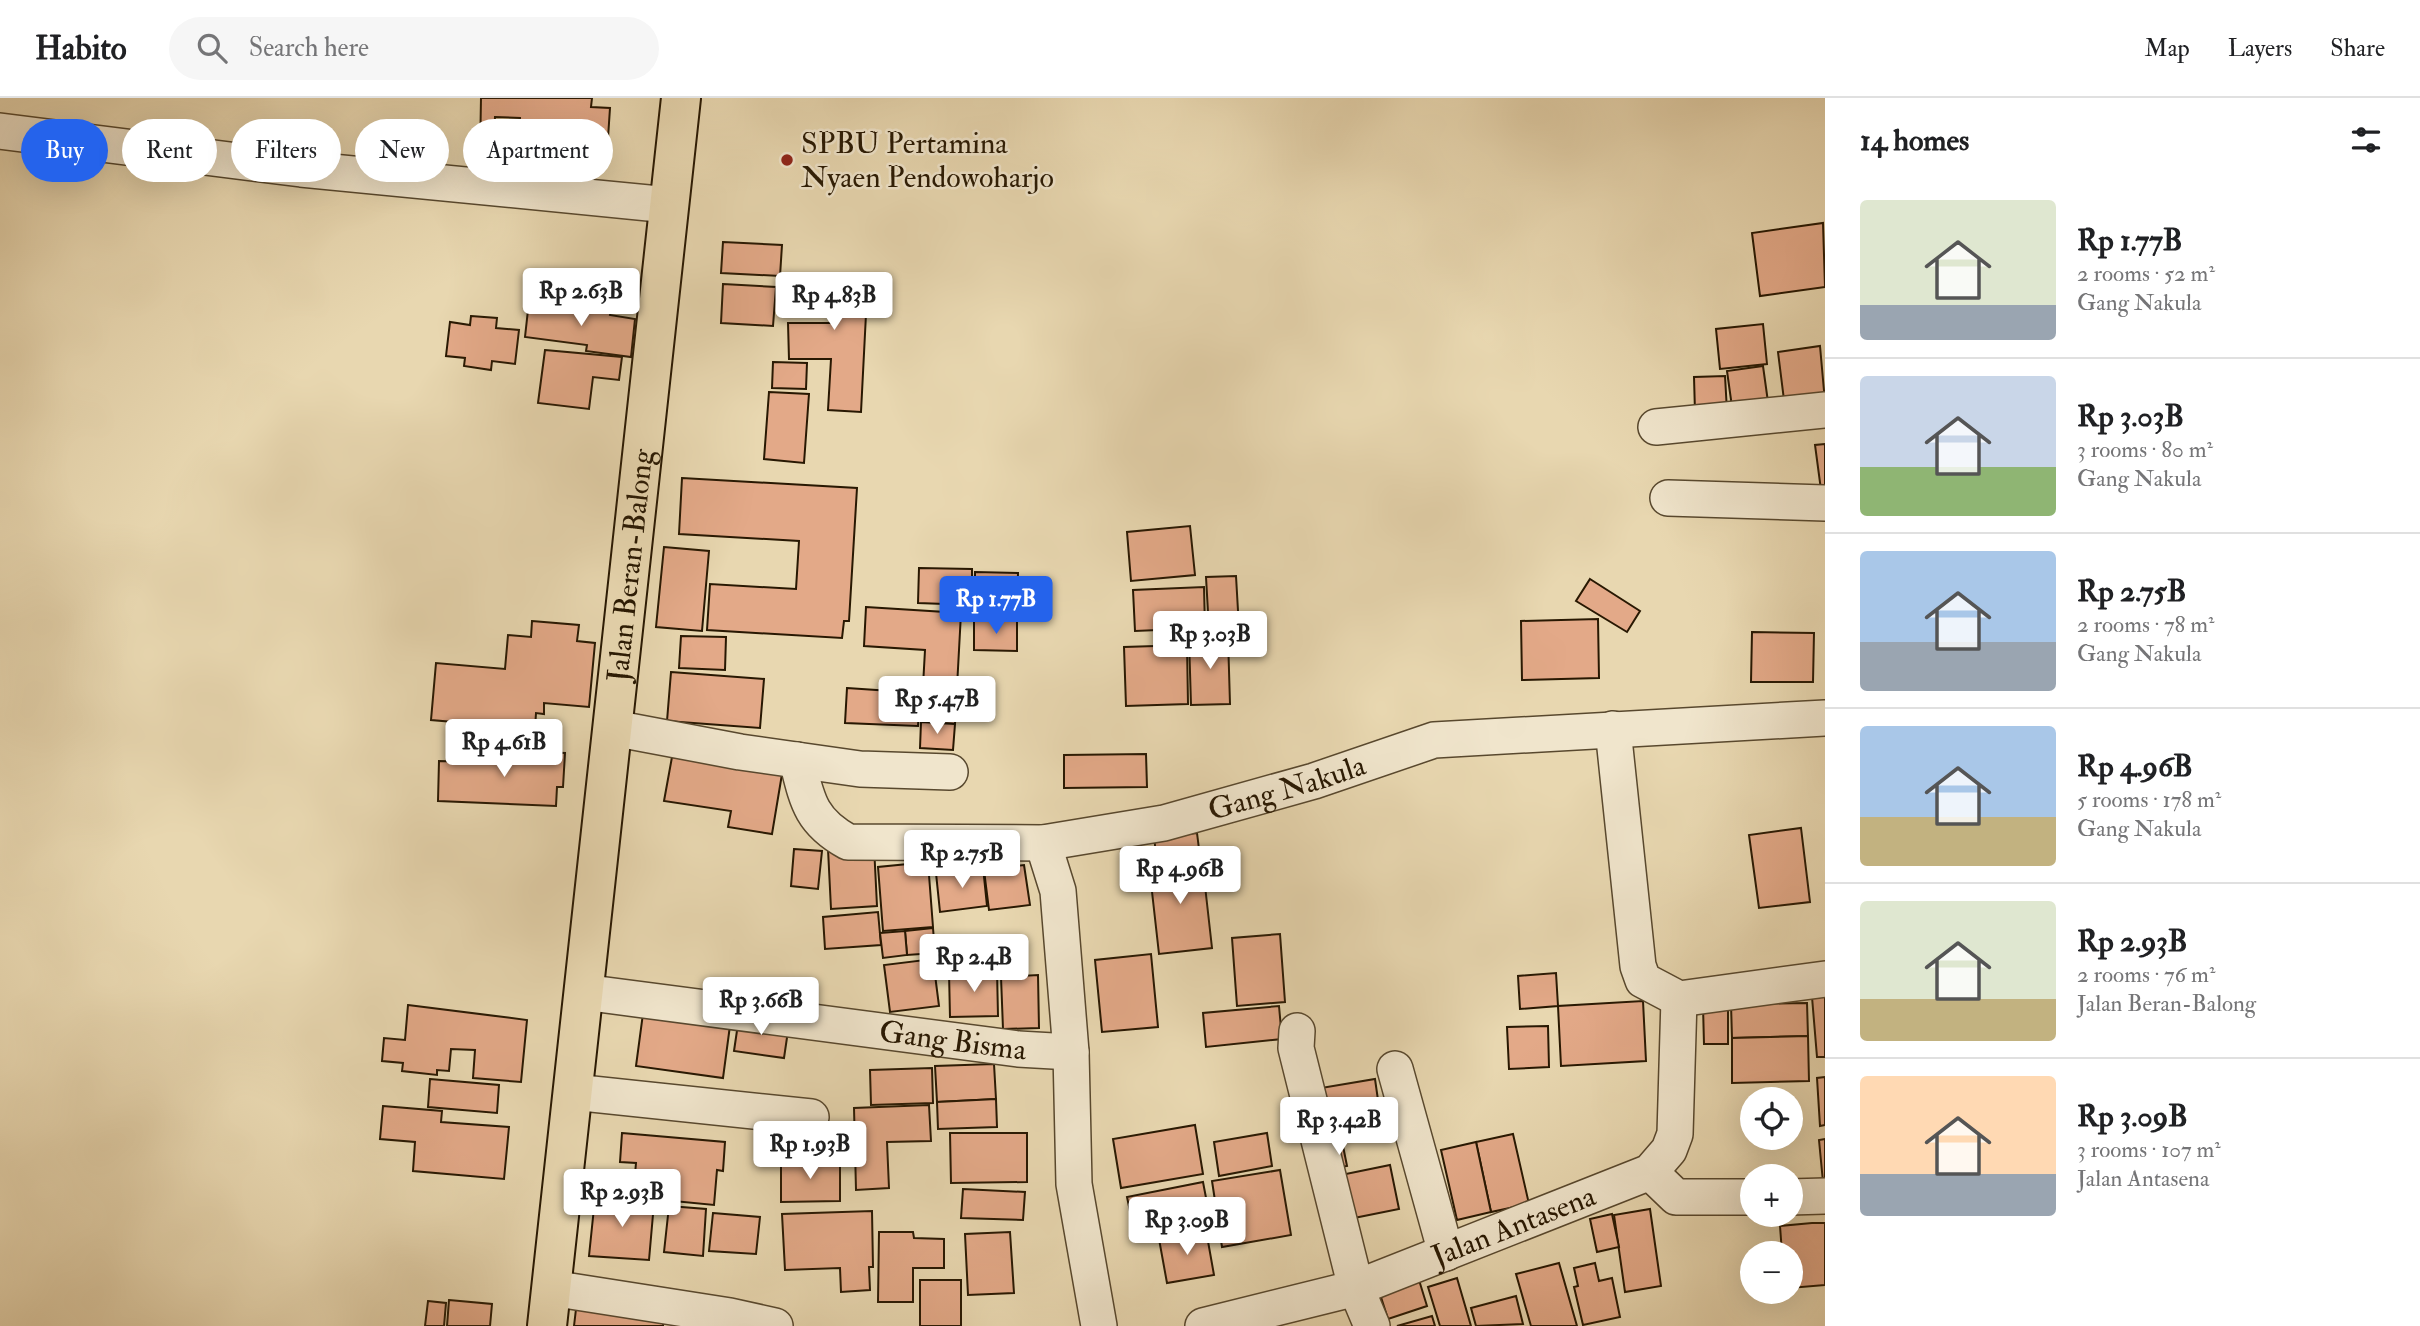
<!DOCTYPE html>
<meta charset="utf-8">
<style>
:root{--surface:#fff;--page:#f6f6f6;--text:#202124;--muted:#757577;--line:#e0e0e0;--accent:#2563eb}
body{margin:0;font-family:"IM FELL Double Pica",serif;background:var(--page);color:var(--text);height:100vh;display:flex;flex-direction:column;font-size:26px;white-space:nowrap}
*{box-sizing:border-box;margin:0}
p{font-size:23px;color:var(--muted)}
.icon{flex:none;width:38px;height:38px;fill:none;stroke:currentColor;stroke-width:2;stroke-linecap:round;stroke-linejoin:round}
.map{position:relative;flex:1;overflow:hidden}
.details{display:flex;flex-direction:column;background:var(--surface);width:595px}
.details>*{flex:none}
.top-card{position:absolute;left:21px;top:21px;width:665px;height:63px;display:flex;gap:14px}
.buttons{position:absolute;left:1740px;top:989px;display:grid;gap:14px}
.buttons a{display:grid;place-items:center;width:63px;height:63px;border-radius:50%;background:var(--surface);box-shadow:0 7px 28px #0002;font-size:35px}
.price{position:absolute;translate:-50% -60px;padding:0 16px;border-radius:7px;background:#fff;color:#222;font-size:23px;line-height:46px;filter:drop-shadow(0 2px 4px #0008)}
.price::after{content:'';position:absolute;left:50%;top:42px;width:21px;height:16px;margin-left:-10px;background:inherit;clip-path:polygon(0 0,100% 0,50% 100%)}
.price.on{background:var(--accent);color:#fff}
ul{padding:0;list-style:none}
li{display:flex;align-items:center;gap:21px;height:175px;padding:0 35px}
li+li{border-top:2px solid var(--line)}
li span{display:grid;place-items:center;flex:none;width:196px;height:140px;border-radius:7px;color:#555}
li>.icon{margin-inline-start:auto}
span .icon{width:84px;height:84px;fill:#fffc;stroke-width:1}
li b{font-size:30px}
h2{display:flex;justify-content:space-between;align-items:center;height:84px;padding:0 35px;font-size:30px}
.tag{padding:0 24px;border-radius:32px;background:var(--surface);box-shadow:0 7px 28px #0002;font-size:24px;line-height:63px}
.tag.on{background:var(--accent);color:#fff}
header{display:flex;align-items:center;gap:42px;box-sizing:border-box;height:98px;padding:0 35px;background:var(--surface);border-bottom:2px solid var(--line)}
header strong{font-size:33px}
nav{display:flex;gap:38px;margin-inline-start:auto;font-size:24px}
.search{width:490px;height:63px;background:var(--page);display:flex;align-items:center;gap:18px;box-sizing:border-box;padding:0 24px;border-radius:38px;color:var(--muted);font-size:26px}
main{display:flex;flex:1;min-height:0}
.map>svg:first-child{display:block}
.building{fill:#e3a988;stroke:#281802;stroke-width:2;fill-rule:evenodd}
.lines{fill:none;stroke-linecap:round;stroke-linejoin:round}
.minor-casing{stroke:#58482e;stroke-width:38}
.major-casing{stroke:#281802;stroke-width:42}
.minor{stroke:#f0e5cc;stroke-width:35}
.major{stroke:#e8d7b0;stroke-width:38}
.poi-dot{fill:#8f2418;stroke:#f0e5cc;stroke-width:2.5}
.labels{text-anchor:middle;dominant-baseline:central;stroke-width:5;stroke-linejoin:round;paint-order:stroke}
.poi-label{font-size:30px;fill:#281802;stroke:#f0e5cc;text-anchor:start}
.street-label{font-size:30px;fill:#281802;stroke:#f0e5cc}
</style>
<header>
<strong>Habito</strong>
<div class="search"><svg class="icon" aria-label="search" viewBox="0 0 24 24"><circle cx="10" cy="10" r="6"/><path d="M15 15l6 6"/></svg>Search here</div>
<nav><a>Map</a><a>Layers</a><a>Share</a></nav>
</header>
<main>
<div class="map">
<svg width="1825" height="1228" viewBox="0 0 1825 1228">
<rect width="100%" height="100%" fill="#e8d7b0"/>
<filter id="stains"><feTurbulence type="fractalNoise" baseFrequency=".00286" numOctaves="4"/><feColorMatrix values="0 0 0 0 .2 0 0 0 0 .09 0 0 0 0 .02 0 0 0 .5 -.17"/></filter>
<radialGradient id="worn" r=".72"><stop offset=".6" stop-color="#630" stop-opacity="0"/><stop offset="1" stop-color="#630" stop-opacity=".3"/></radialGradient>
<g class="building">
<path d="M481,0H592L591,9L610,10L608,40L589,39L588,53L551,51L549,88L517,87V72L475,70L476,56H480ZM495,19L520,20L518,58L493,57Z"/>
<polygon points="1823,125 1825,189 1760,198 1752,135"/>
<polygon points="723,144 782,147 780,178 721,175"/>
<polygon points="836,175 868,177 861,314 828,312 831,261 789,261 788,225 833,225 834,213 795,213 795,177"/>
<polygon points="723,186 776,189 773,228 721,225"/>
<polygon points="529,203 611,212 610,217 635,221 631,259 586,253 587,247 525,239"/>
<polygon points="471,218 497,220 496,230 519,232 515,266 492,263 491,272 464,268 465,260 446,258 450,224 470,227"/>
<polygon points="1763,226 1767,266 1720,271 1716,231"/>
<polygon points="1820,248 1825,304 1785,310 1778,254"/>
<polygon points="545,252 622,259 619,282 593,279 589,311 538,305"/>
<polygon points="773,264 807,265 806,291 772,290"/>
<polygon points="1763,268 1768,304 1732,309 1727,273"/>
<polygon points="1725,278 1727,313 1695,314 1694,279"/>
<polygon points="769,294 809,296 804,365 764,361"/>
<polygon points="1825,346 1825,391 1821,392 1815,347"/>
<polygon points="682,380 857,390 849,523 844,523 842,540 707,532 710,486 796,491 799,443 679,436"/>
<polygon points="1190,428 1195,477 1131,483 1127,434"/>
<polygon points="664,449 709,453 702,533 656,529"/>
<polygon points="919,470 972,471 972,507 918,505"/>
<polygon points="975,474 1018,475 1017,505 975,504"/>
<polygon points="1236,478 1239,530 1209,532 1206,479"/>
<polygon points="1590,481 1640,513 1627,534 1576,503"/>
<polygon points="1204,489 1205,530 1135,533 1133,492"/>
<polygon points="975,504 1017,505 1017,523 974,523"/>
<polygon points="866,509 961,515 955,626 921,624 925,552 864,548"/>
<polygon points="1598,521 1599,580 1522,582 1521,523"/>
<polygon points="532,523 579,527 577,543 595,545 589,609 544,605 544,616 536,615 535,631 431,622 436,565 505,571 508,537 531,539"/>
<polygon points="974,523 1017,523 1017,553 974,552"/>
<polygon points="1752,534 1814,535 1813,584 1751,584"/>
<polygon points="681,538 726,539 725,572 679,570"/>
<polygon points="1228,539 1230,606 1191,607 1189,541"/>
<polygon points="1187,547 1188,606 1126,608 1124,549"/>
<polygon points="671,574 764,581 760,630 667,623"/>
<polygon points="847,590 920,595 918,628 845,625"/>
<polygon points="921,624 955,626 953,652 920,650"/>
<polygon points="478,652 565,655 563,689 557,689 556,708 438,703 439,663 478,664"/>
<polygon points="1146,656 1147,689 1064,690 1064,657"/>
<polygon points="672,659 782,676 772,736 728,729 731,713 664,703"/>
<polygon points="1801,730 1810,804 1759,810 1749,737"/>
<polygon points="1197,735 1200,759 1157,764 1154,739"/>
<polygon points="874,748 877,808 831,811 828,751"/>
<polygon points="794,751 822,753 818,791 791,788"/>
<polygon points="1202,761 1212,850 1159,856 1149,767"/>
<polygon points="928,764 933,829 883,833 878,769"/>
<polygon points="1024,767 1030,807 989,812 984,772"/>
<polygon points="983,769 987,808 940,814 936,775"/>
<polygon points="878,814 881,847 825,851 823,819"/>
<polygon points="933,830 935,855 907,857 905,833"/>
<polygon points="905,833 907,857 883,860 880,835"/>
<polygon points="1280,836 1285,904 1237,908 1232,840"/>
<polygon points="1002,837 1003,867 944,870 942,840"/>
<polygon points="1151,856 1158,929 1102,934 1095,862"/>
<polygon points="933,861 939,908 890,914 884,867"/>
<polygon points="997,872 998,918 950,919 949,874"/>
<polygon points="1556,875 1558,908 1520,911 1518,878"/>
<polygon points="1038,877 1039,930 1003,931 1001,879"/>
<polygon points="1825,898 1825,959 1817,959 1812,899"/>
<polygon points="1643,903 1646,963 1561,968 1558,908"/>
<polygon points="1807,905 1808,938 1732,940 1731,906"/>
<polygon points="408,907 527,922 521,984 473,980 475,952 451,951 449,973 437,972 437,977 402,973 403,965 382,963 384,940 405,942"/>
<polygon points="644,908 731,920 723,980 636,968"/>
<polygon points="1279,908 1282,941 1206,949 1203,915"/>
<polygon points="1703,908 1728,908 1728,946 1704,946"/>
<polygon points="739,919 789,926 784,960 734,953"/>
<polygon points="1548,928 1549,969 1509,971 1507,929"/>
<polygon points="1808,938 1809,983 1732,985 1732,940"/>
<polygon points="994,966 996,1001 937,1004 935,968"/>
<polygon points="932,970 933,1005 871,1007 870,972"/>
<polygon points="1825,979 1825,1027 1820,1028 1817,980"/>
<polygon points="430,981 499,987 497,1015 428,1009"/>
<polygon points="1375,981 1380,1016 1320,1026 1315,991"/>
<polygon points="996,1001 997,1029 938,1031 937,1004"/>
<polygon points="929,1007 931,1043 887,1044 889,1090 856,1092 854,1010"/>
<polygon points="383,1008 442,1013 441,1024 509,1029 504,1081 413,1073 415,1044 380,1041"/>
<polygon points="1195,1027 1203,1076 1121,1090 1113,1041"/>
<polygon points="622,1035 725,1044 723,1073 717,1072 714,1107 633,1099 636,1065 620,1064"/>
<polygon points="950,1035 1027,1035 1027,1084 951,1085"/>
<polygon points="1267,1035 1272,1068 1219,1078 1214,1044"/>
<polygon points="1513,1036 1529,1106 1491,1114 1476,1044"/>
<polygon points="1825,1041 1825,1084 1823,1084 1819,1042"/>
<polygon points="1476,1044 1491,1114 1457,1122 1441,1052"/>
<polygon points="1343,1048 1347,1068 1334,1070 1331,1050"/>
<polygon points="840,1062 840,1103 781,1104 781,1063"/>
<polygon points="1390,1067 1399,1111 1344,1122 1336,1078"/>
<polygon points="1280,1072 1291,1137 1222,1149 1212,1083"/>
<polygon points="1203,1084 1211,1126 1136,1142 1127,1099"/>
<polygon points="963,1091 1025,1094 1023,1122 961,1120"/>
<polygon points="595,1100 654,1105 649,1162 589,1158"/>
<polygon points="669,1108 706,1111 703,1158 664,1154"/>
<polygon points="1650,1111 1661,1188 1625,1194 1614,1117"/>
<polygon points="872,1113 873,1169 869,1169 870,1192 841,1194 840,1170 785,1172 782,1116"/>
<polygon points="713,1115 760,1119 756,1156 709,1153"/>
<polygon points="1612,1116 1619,1149 1597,1154 1590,1121"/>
<polygon points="1812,1125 1825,1125 1825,1187 1790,1190 1790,1155 1782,1155 1780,1128"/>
<polygon points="1206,1132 1214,1177 1167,1185 1159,1141"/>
<polygon points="879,1134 913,1134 914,1140 944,1141 944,1170 913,1170 913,1204 878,1204"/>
<polygon points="1010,1134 1014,1195 968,1197 965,1136"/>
<polygon points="1559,1165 1577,1228 1531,1228 1516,1176"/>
<polygon points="1595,1165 1599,1183 1612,1180 1620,1219 1583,1227 1574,1189 1578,1188 1574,1170"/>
<polygon points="1457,1180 1471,1228 1440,1228 1428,1189"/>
<rect x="920" y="1182" width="41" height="46"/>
<polygon points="1419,1182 1427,1208 1388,1221 1380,1196"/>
<polygon points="1516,1198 1523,1226 1476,1228 1471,1210"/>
<polygon points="449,1202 492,1206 490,1228 447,1228"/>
<polygon points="428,1203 446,1205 444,1228 425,1228"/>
<polygon points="576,1211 664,1219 663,1228 574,1228"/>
<polygon points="1432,1218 1435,1228 1397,1228"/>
</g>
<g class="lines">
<g class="minor-casing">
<g id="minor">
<polyline points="0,33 301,71 669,107"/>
<polyline points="1656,329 1825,312"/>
<polyline points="1668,400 1825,405"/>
<polyline points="613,630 740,654 860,671 950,674"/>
<polyline points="1613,631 1638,868 1643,882 1679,901 1825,881"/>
<path id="s1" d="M797,662C807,702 810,723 848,744L1043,745L1164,725L1314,683L1434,642L1825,620"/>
<polyline points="1043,745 1058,793 1071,954 1074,1086 1099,1228"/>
<path id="s2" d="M583,894L1018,951L1071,954"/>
<polyline points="1297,933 1296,950 1356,1190 1372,1228"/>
<polyline points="1395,971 1446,1155"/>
<polyline points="573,994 811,1019"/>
<polyline points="1650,1074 1676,1099 1752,1099"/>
<polyline points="1790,1099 1825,1098"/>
<polyline points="551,1190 730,1218 775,1228"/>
<path id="s3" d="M1203,1228L1356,1190L1650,1074L1669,1052L1675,1036L1679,901"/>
</g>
</g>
<g class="major-casing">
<g id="major">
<path id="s4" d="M547,1228L681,0"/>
</g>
</g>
<use href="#minor" class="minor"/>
<use href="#major" class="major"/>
</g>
<circle class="poi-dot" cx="787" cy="62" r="7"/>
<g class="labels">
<g class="poi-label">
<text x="801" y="45">SPBU Pertamina<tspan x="801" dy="34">Nyaen Pendowoharjo</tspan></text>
</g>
<g class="street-label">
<text stroke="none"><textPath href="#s4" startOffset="765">Jalan Beran-Balong</textPath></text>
<text stroke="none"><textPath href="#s1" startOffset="546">Gang Nakula</textPath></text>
<text stroke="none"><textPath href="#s2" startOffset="373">Gang Bisma</textPath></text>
<text stroke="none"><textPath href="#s3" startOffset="327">Jalan Antasena</textPath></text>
</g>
</g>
<rect width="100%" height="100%" filter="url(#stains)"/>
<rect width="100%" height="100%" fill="url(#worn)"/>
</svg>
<div class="buttons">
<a><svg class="icon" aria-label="locate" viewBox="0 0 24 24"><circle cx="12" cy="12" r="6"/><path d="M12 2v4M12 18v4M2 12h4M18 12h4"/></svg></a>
<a>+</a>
<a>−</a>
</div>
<b class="price" style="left:581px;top:230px">Rp 2.63B</b>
<b class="price" style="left:834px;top:234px">Rp 4.83B</b>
<b class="price on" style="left:996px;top:538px">Rp 1.77B</b>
<b class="price" style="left:1210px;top:573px">Rp 3.03B</b>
<b class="price" style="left:937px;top:638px">Rp 5.47B</b>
<b class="price" style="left:504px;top:681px">Rp 4.61B</b>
<b class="price" style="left:962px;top:792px">Rp 2.75B</b>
<b class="price" style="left:1180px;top:808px">Rp 4.96B</b>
<b class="price" style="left:974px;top:896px">Rp 2.4B</b>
<b class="price" style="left:761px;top:939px">Rp 3.66B</b>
<b class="price" style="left:1339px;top:1059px">Rp 3.42B</b>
<b class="price" style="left:810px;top:1083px">Rp 1.93B</b>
<b class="price" style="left:622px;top:1131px">Rp 2.93B</b>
<b class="price" style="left:1187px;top:1159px">Rp 3.09B</b>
<div class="top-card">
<a class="tag on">Buy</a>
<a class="tag">Rent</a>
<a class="tag">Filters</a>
<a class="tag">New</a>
<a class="tag">Apartment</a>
</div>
</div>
<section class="details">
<h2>14 homes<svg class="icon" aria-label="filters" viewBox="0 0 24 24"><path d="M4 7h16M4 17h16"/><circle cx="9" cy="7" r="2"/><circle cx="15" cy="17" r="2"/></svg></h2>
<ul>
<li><span style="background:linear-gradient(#dfe7d0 75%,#9aa5b1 0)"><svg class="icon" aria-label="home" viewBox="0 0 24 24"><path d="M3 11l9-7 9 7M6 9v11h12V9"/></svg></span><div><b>Rp 1.77B</b><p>2 rooms · 52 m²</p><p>Gang Nakula</p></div></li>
<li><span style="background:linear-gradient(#c9d6e8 65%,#8fb573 0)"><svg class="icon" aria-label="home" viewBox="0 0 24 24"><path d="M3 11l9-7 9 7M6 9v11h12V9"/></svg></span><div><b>Rp 3.03B</b><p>3 rooms · 80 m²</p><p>Gang Nakula</p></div></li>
<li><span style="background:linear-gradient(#a9c7e8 65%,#9aa5b1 0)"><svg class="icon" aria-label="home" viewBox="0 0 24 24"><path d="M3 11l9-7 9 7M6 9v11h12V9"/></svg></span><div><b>Rp 2.75B</b><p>2 rooms · 78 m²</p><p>Gang Nakula</p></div></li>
<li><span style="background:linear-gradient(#a9c7e8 65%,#c2b280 0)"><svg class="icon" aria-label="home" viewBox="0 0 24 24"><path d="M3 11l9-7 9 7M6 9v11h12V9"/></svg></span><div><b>Rp 4.96B</b><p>5 rooms · 178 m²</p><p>Gang Nakula</p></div></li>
<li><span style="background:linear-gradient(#dfe7d0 70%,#c2b280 0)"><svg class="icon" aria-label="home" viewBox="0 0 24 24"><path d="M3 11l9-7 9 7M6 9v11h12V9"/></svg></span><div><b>Rp 2.93B</b><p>2 rooms · 76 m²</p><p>Jalan Beran-Balong</p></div></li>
<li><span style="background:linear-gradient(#ffd9b3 70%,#9aa5b1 0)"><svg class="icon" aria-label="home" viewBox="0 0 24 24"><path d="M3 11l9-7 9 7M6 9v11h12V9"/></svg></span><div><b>Rp 3.09B</b><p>3 rooms · 107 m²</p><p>Jalan Antasena</p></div></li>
</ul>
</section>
</main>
